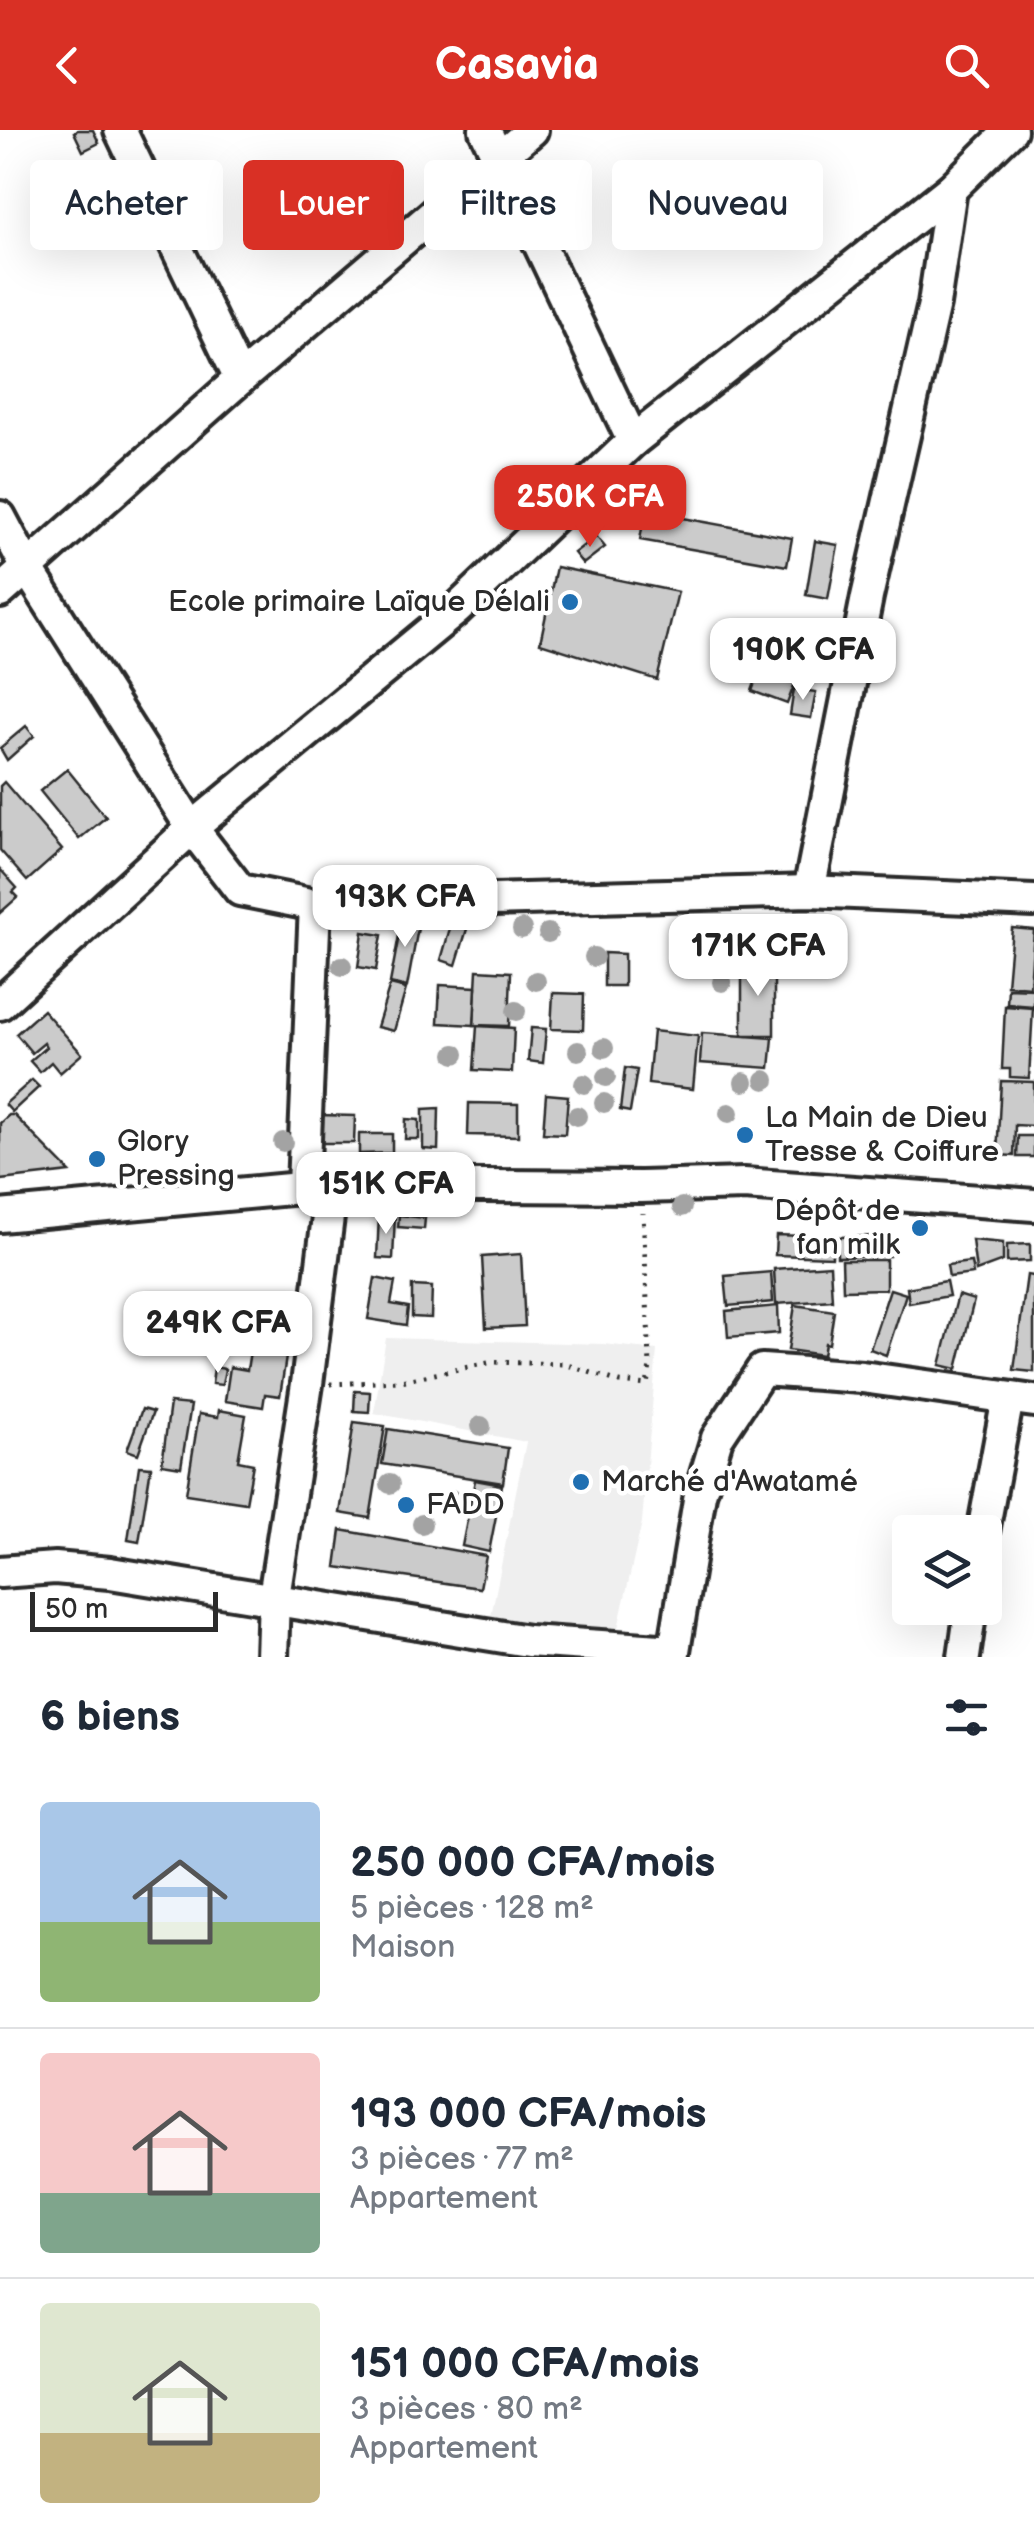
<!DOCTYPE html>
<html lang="fr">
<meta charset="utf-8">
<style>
:root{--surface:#fff;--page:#f6f6f7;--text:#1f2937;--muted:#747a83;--line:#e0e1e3;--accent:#d93025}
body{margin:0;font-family:"Balsamiq Sans",sans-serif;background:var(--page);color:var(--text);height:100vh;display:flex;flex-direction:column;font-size:38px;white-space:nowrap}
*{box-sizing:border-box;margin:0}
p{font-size:32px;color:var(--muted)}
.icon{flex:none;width:55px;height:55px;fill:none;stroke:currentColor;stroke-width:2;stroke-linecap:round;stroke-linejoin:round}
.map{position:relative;height:1527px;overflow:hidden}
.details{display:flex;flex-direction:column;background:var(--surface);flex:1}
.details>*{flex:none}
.banner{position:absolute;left:30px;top:30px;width:975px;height:90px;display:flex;gap:20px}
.tools{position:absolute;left:892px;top:1385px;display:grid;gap:20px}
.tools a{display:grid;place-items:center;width:110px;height:110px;border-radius:10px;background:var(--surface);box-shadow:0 10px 40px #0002;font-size:50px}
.scale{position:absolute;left:30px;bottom:25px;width:188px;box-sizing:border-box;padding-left:10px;border:5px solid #2b2b2b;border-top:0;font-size:28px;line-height:35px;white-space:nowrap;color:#2b2b2b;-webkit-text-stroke:8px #fff;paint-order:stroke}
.price{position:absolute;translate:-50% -85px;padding:0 22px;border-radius:20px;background:#fff;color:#222;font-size:32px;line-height:65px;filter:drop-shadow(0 2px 5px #0008)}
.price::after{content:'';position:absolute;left:50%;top:60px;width:30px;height:22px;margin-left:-15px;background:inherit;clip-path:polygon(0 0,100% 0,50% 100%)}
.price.on{background:var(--accent);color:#fff}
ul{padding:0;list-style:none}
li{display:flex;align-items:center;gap:30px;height:250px;padding:0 40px}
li+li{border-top:2px solid var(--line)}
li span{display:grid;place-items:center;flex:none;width:280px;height:200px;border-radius:10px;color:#555}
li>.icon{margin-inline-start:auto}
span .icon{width:120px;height:120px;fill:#fffc;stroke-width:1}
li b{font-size:42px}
h2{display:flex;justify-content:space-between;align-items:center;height:120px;padding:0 40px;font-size:42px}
.pill{padding:0 35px;border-radius:10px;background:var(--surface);box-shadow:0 10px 40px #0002;font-size:35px;line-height:90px}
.pill.on{background:var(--accent);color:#fff}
header{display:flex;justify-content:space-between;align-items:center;height:130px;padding:0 40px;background:var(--accent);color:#fff;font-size:45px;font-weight:700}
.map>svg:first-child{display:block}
.built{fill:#efefef}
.building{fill:#cbcbcb;stroke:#2b2b2b;stroke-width:2.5}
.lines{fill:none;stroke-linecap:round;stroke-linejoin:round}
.street-casing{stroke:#2b2b2b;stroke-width:38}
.path{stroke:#2b2b2b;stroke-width:5;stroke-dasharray:2.5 8;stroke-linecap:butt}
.street{stroke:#fff;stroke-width:30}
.tree{fill:#a3a3a3}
.poi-dot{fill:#1f6fb2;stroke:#fff;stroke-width:4}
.labels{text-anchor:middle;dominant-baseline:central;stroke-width:9;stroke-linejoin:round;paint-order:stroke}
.poi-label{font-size:30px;fill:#2b2b2b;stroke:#fff;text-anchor:start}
</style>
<header><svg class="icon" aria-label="back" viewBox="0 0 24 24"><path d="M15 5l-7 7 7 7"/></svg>Casavia<svg class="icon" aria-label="search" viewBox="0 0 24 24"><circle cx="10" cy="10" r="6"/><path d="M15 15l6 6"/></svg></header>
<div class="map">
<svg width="1034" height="1527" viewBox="0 0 1034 1527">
<rect width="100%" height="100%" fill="#fff"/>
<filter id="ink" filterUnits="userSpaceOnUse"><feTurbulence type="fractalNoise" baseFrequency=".01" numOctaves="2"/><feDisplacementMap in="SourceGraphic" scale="20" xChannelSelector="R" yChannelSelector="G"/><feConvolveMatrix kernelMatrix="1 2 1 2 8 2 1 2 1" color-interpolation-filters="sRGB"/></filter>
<g filter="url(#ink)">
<polygon class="built" points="386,1208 603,1214 657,1220 642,1392 616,1507 491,1486 526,1312 374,1283"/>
<g class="building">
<polygon points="78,0 93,0 99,13 83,21 74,2"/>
<polygon points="106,35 113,52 97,60 89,43"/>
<polygon points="645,381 792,408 787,436 640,410"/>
<polygon points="596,406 605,417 583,434 574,423"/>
<polygon points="815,411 838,415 828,469 806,465"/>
<polygon points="556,437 678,462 657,550 540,513"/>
<polygon points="775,497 811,511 787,574 752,561"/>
<polygon points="794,559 816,562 811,588 790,585"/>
<polygon points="26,596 34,606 7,630 0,618"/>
<polygon points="67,639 106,687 79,709 40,661"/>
<polygon points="4,652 62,720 27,751 0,720 0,656"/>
<polygon points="0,739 17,758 13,762 18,767 0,783"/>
<polygon points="403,784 420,787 407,857 390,853"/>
<polygon points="454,784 470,789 456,835 441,830"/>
<polygon points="686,795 707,799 701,829 680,825"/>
<polygon points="1012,798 1034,800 1030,857 1007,855"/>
<polygon points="363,802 382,805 376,840 358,837"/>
<polygon points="604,823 624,824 624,856 604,856"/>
<rect x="742" y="833" width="32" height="72"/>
<polygon points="477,840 511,842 509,896 474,895"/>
<polygon points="390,855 406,859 394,901 377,897"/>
<polygon points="440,855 476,857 474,895 438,893"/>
<polygon points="1008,858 1034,859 1034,876 1007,874"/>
<polygon points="553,863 584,864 583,900 551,899"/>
<polygon points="1005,876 1033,878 1029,948 1010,947 1010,939 1002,939"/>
<polygon points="43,880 82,924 60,943 51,932 40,942 30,931 46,917 44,913 32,923 16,904"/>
<polygon points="477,896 514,898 512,942 474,940"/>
<polygon points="531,898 546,899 543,933 528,931"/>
<polygon points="653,901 698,906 693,959 648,954"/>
<polygon points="702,903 773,908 770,938 700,933"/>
<polygon points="625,938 637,940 630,982 620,980"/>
<polygon points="32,950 39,957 12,982 5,974"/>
<polygon points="1001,951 1034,952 1034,996 1015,995 1014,1026 997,1025"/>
<polygon points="546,964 568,966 565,1004 543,1003"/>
<polygon points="469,973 518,974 518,1006 468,1005"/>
<polygon points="439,978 438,1020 423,1019 423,979"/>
<polygon points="9,985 14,985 70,1042 0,1050 0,993"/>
<polygon points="319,985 355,986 354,1013 318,1013"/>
<polygon points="406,989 419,990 419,1009 405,1009"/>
<polygon points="359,1004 392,1004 392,1023 359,1024"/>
<polygon points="1018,1006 1034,1006 1034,1027 1017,1027"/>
<polygon points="379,1085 395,1085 393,1129 377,1128"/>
<polygon points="399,1085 425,1088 424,1099 398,1097"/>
<polygon points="776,1105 832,1107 832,1127 775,1125"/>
<polygon points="889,1106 889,1126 837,1127 837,1107"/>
<polygon points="972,1110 1003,1113 1003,1131 976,1141"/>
<polygon points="1030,1114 1030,1131 1007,1132 1007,1115"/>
<polygon points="521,1124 525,1196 486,1198 482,1127"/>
<polygon points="842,1130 886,1130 886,1159 843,1160"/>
<polygon points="971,1132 973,1144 949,1147 947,1135"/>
<polygon points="830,1135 832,1170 776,1174 774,1139"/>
<polygon points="771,1142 773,1172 728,1176 725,1146"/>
<polygon points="1027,1145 1034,1146 1034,1242 1014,1240"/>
<polygon points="375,1148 395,1152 391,1174 408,1177 406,1195 368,1189"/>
<polygon points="946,1151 949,1166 909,1173 907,1158"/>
<polygon points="412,1156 432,1157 431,1188 412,1187"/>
<polygon points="890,1159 906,1164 886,1225 870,1219"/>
<polygon points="958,1165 974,1170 957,1239 940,1235"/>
<polygon points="795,1175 834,1181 829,1214 825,1213 823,1225 788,1220"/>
<polygon points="778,1176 779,1203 728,1207 726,1181"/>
<polygon points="234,1178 293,1186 289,1212 230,1204"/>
<polygon points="250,1221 286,1227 280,1266 265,1264 263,1277 225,1271 230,1237 247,1240"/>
<polygon points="214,1237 225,1239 222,1255 212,1254"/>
<polygon points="355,1261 370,1262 369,1282 354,1281"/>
<polygon points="170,1273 191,1275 181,1337 162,1334"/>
<polygon points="142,1279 153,1282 138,1324 127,1320"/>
<polygon points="219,1280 246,1285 238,1331 253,1334 246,1373 186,1364 199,1284 218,1287"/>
<polygon points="354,1292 385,1296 370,1388 340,1383"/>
<polygon points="388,1299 508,1318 503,1353 382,1334"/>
<polygon points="139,1336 151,1337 139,1412 128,1410"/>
<polygon points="475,1350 502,1355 489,1422 462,1416"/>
<polygon points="341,1400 486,1426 480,1458 336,1437"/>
</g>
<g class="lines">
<g class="street-casing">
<g id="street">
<polyline points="120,0 240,249"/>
<polyline points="485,0 633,311"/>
<polyline points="0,387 27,438 192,698 240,760 315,775 809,761 1034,771"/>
<polyline points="0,462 240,249 532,0"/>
<polyline points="809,761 867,467 934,174 951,59"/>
<polyline points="0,874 192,698 457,479 633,311 951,59 1011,0"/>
<polyline points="303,1056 315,775"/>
<polyline points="0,1086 332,1055 641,1057 744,1054 1034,1075"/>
<polyline points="983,1402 1008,1268"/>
<polyline points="0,1442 55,1438 110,1443 528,1511 674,1521"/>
<polyline points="272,1527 274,1467 307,1254 332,1055"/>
<polyline points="673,1527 700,1364 717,1308 762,1240 862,1247 1034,1271"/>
<polyline points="964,1527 971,1478"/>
</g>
</g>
<polyline class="path" points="330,1254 401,1251 493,1232 564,1234 620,1252 647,1255 650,1236 643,1083"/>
<use href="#street" class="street"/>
</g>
<g class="tree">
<circle cx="522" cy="799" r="10"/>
<circle cx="548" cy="803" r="10"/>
<circle cx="757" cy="805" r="10"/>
<circle cx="594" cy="827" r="10"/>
<circle cx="342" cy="836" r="10"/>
<circle cx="536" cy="851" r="10"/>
<circle cx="722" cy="852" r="10"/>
<circle cx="516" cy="881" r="10"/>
<circle cx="604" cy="918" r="10"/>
<circle cx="578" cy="921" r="10"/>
<circle cx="455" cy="924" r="10"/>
<circle cx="606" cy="947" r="10"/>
<circle cx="765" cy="950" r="10"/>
<circle cx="744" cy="952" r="10"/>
<circle cx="584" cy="954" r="10"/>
<circle cx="604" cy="973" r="10"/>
<circle cx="729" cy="983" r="10"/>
<circle cx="577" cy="986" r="10"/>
<circle cx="283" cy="1012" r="10"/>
<circle cx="682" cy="1077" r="10"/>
<circle cx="481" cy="1296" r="10"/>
<circle cx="390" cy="1354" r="10"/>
<circle cx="451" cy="1369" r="10"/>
<circle cx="422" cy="1394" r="10"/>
</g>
</g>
<g class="poi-dot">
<circle cx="570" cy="472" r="10"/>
<circle cx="745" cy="1005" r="10"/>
<circle cx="97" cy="1029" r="10"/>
<circle cx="920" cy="1098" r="10"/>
<circle cx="581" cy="1352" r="10"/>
<circle cx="406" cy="1375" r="10"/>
</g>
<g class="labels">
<g class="poi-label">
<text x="550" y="472" text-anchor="end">Ecole primaire Laïque Délali</text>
<text x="765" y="988">La Main de Dieu<tspan x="765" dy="34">Tresse &amp; Coiffure</tspan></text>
<text x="117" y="1012">Glory<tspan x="117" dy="34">Pressing</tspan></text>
<text x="900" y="1081" text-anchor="end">Dépôt de<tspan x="900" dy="34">fan milk</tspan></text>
<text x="601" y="1352">Marché d'Awatamé</text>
<text x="426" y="1375">FADD</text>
</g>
</g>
</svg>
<div class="tools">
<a><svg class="icon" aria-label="layers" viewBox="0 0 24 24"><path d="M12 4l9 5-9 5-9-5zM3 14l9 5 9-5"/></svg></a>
</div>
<div class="scale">50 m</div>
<b class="price on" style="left:590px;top:420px">250K CFA</b>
<b class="price" style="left:803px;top:573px">190K CFA</b>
<b class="price" style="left:405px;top:820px">193K CFA</b>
<b class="price" style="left:758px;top:869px">171K CFA</b>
<b class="price" style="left:386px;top:1107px">151K CFA</b>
<b class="price" style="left:218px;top:1246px">249K CFA</b>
<div class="banner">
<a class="pill">Acheter</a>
<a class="pill on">Louer</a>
<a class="pill">Filtres</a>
<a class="pill">Nouveau</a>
</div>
</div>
<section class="details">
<h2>6 biens<svg class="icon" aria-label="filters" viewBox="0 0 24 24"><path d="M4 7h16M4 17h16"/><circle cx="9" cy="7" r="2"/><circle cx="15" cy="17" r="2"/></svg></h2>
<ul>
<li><span style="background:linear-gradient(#a9c7e8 60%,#8fb573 0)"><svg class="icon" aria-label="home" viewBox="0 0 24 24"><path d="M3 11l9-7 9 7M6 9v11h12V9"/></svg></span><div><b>250 000 CFA/mois</b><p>5 pièces · 128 m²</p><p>Maison</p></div></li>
<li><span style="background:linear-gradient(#f6c9c9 70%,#7fa58c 0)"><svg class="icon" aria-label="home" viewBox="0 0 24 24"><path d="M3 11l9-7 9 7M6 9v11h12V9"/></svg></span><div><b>193 000 CFA/mois</b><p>3 pièces · 77 m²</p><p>Appartement</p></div></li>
<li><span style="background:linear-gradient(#dfe7d0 65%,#c2b280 0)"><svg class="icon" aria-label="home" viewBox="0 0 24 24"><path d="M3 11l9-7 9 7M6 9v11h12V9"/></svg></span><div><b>151 000 CFA/mois</b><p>3 pièces · 80 m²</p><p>Appartement</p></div></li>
</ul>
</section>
